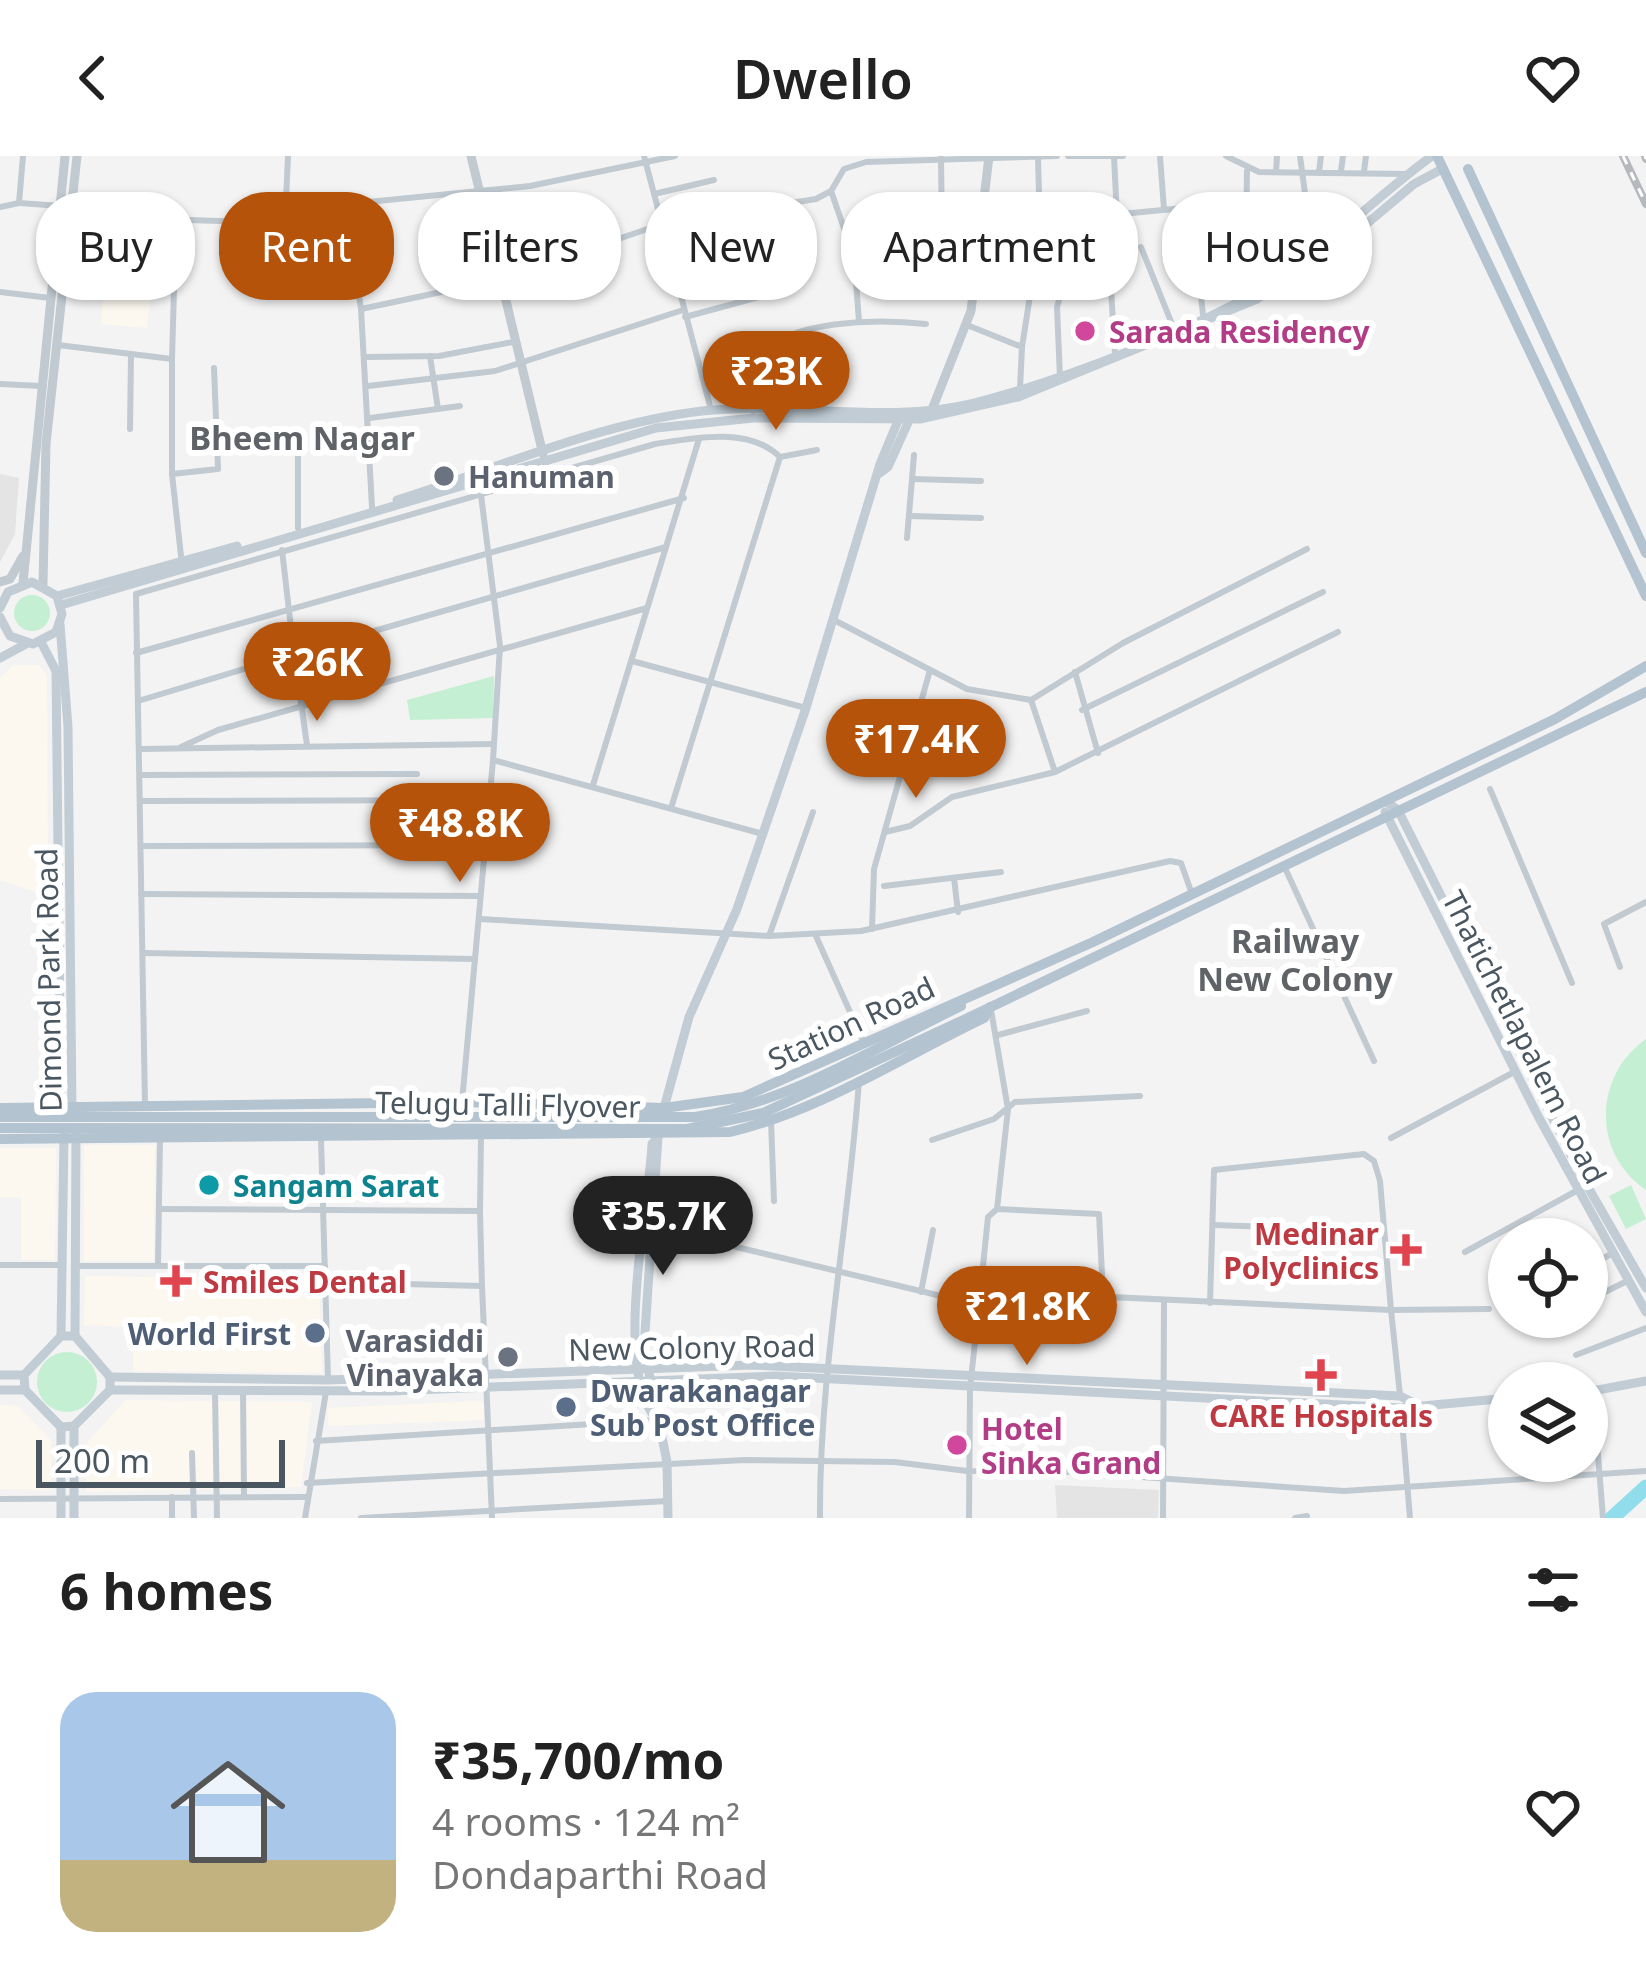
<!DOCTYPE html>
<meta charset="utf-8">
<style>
:root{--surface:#fff;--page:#f2f2f2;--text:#222;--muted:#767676;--accent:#b45309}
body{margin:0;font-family:"Noto Sans",sans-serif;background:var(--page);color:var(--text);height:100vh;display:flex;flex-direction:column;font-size:45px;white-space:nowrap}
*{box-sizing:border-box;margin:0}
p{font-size:39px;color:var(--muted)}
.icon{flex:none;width:66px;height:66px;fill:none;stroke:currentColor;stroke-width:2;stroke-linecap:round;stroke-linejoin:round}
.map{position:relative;height:1362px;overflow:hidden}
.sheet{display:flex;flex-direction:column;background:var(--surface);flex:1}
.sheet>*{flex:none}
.hud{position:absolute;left:36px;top:36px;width:1575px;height:108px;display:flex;gap:24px}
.fabs{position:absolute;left:1488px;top:1062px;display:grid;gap:24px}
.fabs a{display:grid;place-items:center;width:120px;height:120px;border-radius:50%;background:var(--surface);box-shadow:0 3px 9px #0004;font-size:60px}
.scale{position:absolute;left:36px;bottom:30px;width:249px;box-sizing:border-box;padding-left:12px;border:6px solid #4a5760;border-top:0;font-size:33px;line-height:42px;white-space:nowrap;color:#4a5760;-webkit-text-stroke:9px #fff;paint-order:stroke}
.price{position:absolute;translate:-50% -102px;padding:0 27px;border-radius:42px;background:var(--accent);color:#fff;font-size:39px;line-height:78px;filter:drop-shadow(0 3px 6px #0008)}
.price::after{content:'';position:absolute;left:50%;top:72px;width:36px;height:27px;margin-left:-18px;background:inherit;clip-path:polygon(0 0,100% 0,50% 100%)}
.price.current{background:#222;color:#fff}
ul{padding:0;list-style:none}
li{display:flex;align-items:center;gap:36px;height:300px;padding:0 60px}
li span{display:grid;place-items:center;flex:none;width:336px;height:240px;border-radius:36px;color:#555}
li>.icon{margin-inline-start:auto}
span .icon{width:144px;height:144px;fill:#fffc;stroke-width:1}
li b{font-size:51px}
h2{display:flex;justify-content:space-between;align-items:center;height:144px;padding:0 60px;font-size:51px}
.chip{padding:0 42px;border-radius:48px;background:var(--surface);box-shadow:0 3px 9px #0004;font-size:42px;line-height:108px}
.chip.current{background:var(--accent);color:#fff}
header{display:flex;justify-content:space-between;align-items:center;height:156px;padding:0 60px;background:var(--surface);font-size:54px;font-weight:600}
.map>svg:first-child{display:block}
.commercial{fill:#fcf8ef}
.education{fill:#e5e4e5}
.green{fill:#c4efd2}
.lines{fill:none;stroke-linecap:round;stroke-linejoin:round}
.river{stroke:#92ddeb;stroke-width:15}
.minor{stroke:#c1cad1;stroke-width:6}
.tertiary{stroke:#c1cad1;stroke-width:9}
.secondary{stroke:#c1ccd5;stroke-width:9}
.primary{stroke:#b3c3d0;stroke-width:10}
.rail-casing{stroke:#b5b8bc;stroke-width:8}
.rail{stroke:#fff;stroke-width:3;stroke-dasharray:9;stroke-linecap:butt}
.primary-bridge{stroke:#b3c3d0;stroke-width:10}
.hotel-dot{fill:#d1479c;stroke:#fff;stroke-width:4.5}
.worship-dot{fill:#6b7280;stroke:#fff;stroke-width:4.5}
.culture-dot{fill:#0f9aa8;stroke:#fff;stroke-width:4.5}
.health-dot{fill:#e0444e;stroke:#fff;stroke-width:4.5}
.service-dot{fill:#5c6f8a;stroke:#fff;stroke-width:4.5}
.labels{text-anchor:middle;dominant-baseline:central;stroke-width:12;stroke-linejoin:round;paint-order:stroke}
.hotel-label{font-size:30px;font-weight:bold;fill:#b23c85;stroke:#fff;text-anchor:start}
.worship-label{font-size:30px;font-weight:bold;fill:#5b616d;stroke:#fff;text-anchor:start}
.street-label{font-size:30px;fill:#4a5760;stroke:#fff}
.culture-label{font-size:30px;font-weight:bold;fill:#0d838f;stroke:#fff;text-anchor:start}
.health-label{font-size:30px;font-weight:bold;fill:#be3a42;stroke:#fff;text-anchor:end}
.service-label{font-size:30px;font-weight:bold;fill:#4e5e75;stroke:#fff;text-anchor:end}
.neighbourhood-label{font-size:33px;font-weight:bold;fill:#5f6367;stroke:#fff}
</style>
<header><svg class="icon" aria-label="back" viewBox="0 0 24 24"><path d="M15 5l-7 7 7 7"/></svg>Dwello<svg class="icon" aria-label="heart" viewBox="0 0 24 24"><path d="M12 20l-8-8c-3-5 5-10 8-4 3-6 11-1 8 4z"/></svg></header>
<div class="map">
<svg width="1646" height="1362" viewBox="0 0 1646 1362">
<rect width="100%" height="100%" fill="#f4f3f3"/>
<g class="commercial">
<polygon points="106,100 154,105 147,172 101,168 103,138 77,135 78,118 104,121"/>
<polygon points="13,509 39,509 47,520 48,740 0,724 0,522"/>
<polygon points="84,989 155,989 154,1105 84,1105"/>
<polygon points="0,992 56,992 55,1104 21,1104 21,1041 0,1041"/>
<polygon points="85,1120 319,1123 322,1217 133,1215 133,1171 84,1169"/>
<polygon points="126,1244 312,1246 301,1331 86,1336 87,1286"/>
<polygon points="483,1245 484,1264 328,1270 328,1252"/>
<polygon points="0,1249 18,1250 51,1284 51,1334 0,1333"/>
</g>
<g class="education">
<polygon points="0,318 19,322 15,378 0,406"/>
<polygon points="1055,1329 1159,1334 1158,1362 1057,1362"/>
</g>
<g class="green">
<circle cx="32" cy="457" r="18"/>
<polygon points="494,520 493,562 410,564 407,544"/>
<path d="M1646,883V1034C1592,998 1593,920 1646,883Z"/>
<polygon points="1631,1029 1646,1063 1626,1073 1609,1040"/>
<circle cx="67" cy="1226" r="30"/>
</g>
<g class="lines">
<polyline class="river" points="1612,1362 1646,1331"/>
<g class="minor">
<polyline points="1068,0 1123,0"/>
<polyline points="1160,0 1164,53"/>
<polyline points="1226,0 1259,16 1404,18"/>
<polyline points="1300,0 1313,97"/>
<polyline points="1114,1 1117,60"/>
<polyline points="941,2 942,81"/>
<polyline points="1341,15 1343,0"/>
<polyline points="1364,15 1366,0"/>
<polyline points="1276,16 1277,0"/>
<polyline points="1319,16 1321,0"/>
<polyline points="831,35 854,101 859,165"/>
<polyline points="654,38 714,24"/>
<polyline points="19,47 61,50"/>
<polyline points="0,51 19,47 23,0"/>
<polyline points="1192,51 1203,159"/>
<polyline points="286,54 530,30 675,0"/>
<polyline points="72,60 337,69 352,95 361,153"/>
<polyline points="1103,61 1111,133"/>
<polyline points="1079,62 1247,46"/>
<polyline points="285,66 288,0"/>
<polyline points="1141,91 1174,173"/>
<polyline points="896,128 894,88 981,76"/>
<polyline points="0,136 50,142"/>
<polyline points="1245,143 1247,15"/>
<polyline points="685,161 774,137"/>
<polyline points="967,169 1022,191 1020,232"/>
<polyline points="58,189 172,203 176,66"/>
<polyline points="1022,191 1040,76 1038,1"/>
<polyline points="430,200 438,253"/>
<polyline points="368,201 439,200 513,186"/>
<polyline points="172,203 172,318 182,409"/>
<polyline points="1060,222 1057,151 1062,133 1111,133 1115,198"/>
<polyline points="0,228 41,230"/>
<polyline points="368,230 495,215 683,154"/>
<polyline points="711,254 662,68 816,43 831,35 844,13 866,6 1057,0"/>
<path d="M753,255L757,205C782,162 882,163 926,168"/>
<polyline points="370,262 460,250"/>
<polyline points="130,273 131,199"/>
<polyline points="298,298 298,372"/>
<polyline points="172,318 218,313 214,212"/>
<polyline points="913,323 981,325"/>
<polyline points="481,339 500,490 493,604 763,678"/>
<polyline points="372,351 361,153 498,124 662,68 644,0"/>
<polyline points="909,360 981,362"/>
<polyline points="907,382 914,299"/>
<polyline points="666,391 699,283"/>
<polyline points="282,394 294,498 666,391 593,629"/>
<polyline points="834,464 967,533 1031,544 1123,487 1307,393"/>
<polyline points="136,497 684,342"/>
<polyline points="632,505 806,552"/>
<polyline points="1075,516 1098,597"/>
<polyline points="1031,544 1055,616"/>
<polyline points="138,545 294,498 307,589"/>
<polyline points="1082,554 1323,436"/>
<polyline points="181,591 218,574 647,452"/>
<polyline points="140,593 494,588"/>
<polyline points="141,619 417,618"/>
<polyline points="1490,633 1572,827"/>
<polyline points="141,645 489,644"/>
<polyline points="671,652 780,301 817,294"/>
<polyline points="885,676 910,670 952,641 1055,616 1338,476"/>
<polyline points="141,690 484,689"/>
<polyline points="1285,712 1374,905"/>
<polyline points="954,722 958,756"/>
<polyline points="884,730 1001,716"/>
<polyline points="141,738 480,740"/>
<polyline points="480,763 769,780 861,775 1170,705 1181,707 1192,738"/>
<polyline points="872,773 874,713 930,514"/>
<polyline points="815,778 864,887"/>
<polyline points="769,780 813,656"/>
<polyline points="143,797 475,803"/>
<polyline points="1620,811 1604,768 1646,746"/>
<polyline points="991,854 1008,953 997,1053"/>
<polyline points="998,879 1087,855"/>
<polyline points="462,946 493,604"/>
<path d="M145,949L136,438L655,288C693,282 749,270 780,301"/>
<polyline points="771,965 774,1045"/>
<polyline points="321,982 328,1223"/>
<polyline points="1391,982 1516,915"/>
<polyline points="932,984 994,963 1015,946 1140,940"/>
<polyline points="160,1053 480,1055 481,980"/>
<polyline points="1213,1069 1383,1075"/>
<polyline points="653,1071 979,1149 970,1232 969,1362"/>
<polyline points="1465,1096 1578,1034"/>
<polyline points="0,1109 62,1109"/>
<polyline points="158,1109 160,981"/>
<polyline points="76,1110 325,1110"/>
<polyline points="1587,1111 1611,1098"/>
<polyline points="326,1126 482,1130 480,1056"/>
<polyline points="482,1130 492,1362"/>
<polyline points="981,1135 1391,1154 1400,1239"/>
<polyline points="921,1136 933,1074"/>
<polyline points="1587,1145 1627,1125"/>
<polyline points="1210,1147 1214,1014 1364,998 1374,1005 1380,1025 1391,1154 1489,1153"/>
<polyline points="979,1149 988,1061 997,1053 1099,1058 1103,1138"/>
<polyline points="1546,1165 1555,1161"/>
<polyline points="1576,1199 1646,1172"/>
<polyline points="215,1235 217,1362"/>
<polyline points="243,1235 244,1341"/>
<polyline points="1593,1235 1603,1362"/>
<polyline points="1401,1252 1410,1362"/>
<polyline points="316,1285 657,1264"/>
<polyline points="192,1297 194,1362"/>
<polyline points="307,1327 745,1304 895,1306 967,1315 1068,1316 1344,1335 1646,1315"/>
<polyline points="0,1343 306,1341"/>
<polyline points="172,1362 172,1341"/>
<polyline points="305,1362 326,1236"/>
<polyline points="361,1362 668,1345"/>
<path d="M820,1362C819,1215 849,1071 859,924"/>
<polyline points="1163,1362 1164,1145"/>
<polyline points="1295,1362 1307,1360"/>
</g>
<g class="tertiary">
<polyline points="471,0 543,298"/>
<polyline points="931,256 971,155 989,0"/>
<polyline points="0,426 10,423 23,400"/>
<polyline points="23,427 65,0"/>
<polyline points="43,428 46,288 77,0"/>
</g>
<g class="secondary">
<polyline points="880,317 888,311 911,260"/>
<path d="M397,344C496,313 599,267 702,255C791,245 886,269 974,247C1058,226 1204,171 1276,124C1332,87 1378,39 1432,0"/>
<polyline points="57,440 237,390"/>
<polyline points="61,449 656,272 753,262 920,263 1018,241 1257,143 1358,75 1414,28 1442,13"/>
<polyline points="0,452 8,436 32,426 57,440 62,458 56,476 33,488 10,480 0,461"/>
<polyline points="60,468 68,571 72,954"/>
<polyline points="41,486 56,515 61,957"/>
<polyline points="0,502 26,488"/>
<polyline points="1385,645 1398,654 1581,1019 1646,1132"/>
<polyline points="1385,656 1538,960 1646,1156"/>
<polyline points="664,952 689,861 737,753 806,552 880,308 900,260"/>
<polyline points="658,981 644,1192 667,1306 668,1362"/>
<polyline points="61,1180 64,979"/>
<polygon points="61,1180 75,1180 110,1221 110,1234 74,1270 61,1271 25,1234 24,1219"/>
<polyline points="75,1180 76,976"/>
<polyline points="0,1219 24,1219"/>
<polyline points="110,1221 328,1224 752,1209 1400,1240 1416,1248"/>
<polyline points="0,1234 25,1234"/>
<polyline points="110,1234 390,1235 776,1220 1401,1252 1509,1242"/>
<polyline points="1587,1236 1646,1225"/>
<path d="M657,1264C612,1214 649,1054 652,988L658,981"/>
<polyline points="74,1270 74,1362"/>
<polyline points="61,1271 61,1362"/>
</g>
<g class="primary">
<polyline points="1437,0 1646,440"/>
<polyline points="1468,13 1646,397"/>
<polyline points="970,861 1646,536"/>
<polyline points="0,952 462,946 664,952 743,941 1093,786 1555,563 1646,510"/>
<path d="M0,983L730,976C819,955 902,901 984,862L990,851"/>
</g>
<g class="rail-casing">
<g id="rail">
<polyline points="1623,0 1646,48"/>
<polyline points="1645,0 1646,3"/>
</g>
</g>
<use href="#rail" class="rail"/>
<g class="primary-bridge">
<path d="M0,961H695C789,947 876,891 961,850"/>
<polyline points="0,972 687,973 763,957 970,861"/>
</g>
</g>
<g class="hotel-dot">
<circle cx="1085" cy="175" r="12"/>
<circle cx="957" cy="1289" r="12"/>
</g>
<g class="worship-dot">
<circle cx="444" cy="320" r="12"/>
<circle cx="508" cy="1201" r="12"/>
</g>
<circle class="culture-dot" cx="209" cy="1029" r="12"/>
<g class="health-dot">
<path d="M1400 1076h12v12h12v12h-12v12h-12v-12h-12v-12h12z"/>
<path d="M170 1107h12v12h12v12h-12v12h-12v-12h-12v-12h12z"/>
<path d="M1315 1201h12v12h12v12h-12v12h-12v-12h-12v-12h12z"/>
</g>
<g class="service-dot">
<circle cx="315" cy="1177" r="12"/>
<circle cx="566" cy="1251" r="12"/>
</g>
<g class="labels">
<g class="hotel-label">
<text x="1109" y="175">Sarada Residency</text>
<text x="981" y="1272">Hotel<tspan x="981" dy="34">Sinka Grand</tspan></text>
</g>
<g class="worship-label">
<text x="468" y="320">Hanuman</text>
<text x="484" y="1184" text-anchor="end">Varasiddi<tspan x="484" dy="34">Vinayaka</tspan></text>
</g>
<g class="street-label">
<text transform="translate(48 824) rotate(-91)">Dimond Park Road</text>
<text transform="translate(851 867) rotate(-25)">Station Road</text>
<text transform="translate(1525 881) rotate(63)">Thatichetlapalem Road</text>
<text transform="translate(508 948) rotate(1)">Telugu Talli Flyover</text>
<text transform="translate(692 1191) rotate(-1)">New Colony Road</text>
</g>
<g class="culture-label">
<text x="233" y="1029">Sangam Sarat</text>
</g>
<g class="health-label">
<text x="1379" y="1077">Medinar<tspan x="1379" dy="34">Polyclinics</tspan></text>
<text x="203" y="1125" text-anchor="start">Smiles Dental</text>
<text x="1321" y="1259" text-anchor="middle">CARE Hospitals</text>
</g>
<g class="service-label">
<text x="291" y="1177">World First</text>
<text x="590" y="1234" text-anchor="start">Dwarakanagar<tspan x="590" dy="34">Sub Post Office</tspan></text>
</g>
<g class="neighbourhood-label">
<text x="302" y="281">Bheem Nagar</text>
<text x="1295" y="784">Railway<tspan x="1295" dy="38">New Colony</tspan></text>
</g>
</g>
</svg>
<div class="fabs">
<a><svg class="icon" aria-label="locate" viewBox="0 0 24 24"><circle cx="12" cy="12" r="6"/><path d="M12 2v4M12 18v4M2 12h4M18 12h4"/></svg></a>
<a><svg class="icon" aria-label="layers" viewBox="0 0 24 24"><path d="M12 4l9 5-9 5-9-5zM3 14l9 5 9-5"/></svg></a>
</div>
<div class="scale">200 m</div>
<b class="price" style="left:776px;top:277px">₹23K</b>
<b class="price" style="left:317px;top:568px">₹26K</b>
<b class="price" style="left:916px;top:645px">₹17.4K</b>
<b class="price" style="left:460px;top:729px">₹48.8K</b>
<b class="price current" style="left:663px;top:1122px">₹35.7K</b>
<b class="price" style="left:1027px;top:1212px">₹21.8K</b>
<div class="hud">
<a class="chip">Buy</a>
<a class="chip current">Rent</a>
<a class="chip">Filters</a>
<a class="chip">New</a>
<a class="chip">Apartment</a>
<a class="chip">House</a>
</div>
</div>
<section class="sheet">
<h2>6 homes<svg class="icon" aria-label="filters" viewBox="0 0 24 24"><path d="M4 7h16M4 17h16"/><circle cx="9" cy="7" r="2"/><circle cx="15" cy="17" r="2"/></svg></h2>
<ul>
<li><span style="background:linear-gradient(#a9c7e8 70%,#c2b280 0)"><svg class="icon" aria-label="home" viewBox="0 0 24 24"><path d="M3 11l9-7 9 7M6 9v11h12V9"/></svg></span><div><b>₹35,700/mo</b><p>4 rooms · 124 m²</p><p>Dondaparthi Road</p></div><svg class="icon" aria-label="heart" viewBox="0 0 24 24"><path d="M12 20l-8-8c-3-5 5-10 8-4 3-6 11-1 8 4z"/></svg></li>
</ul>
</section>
